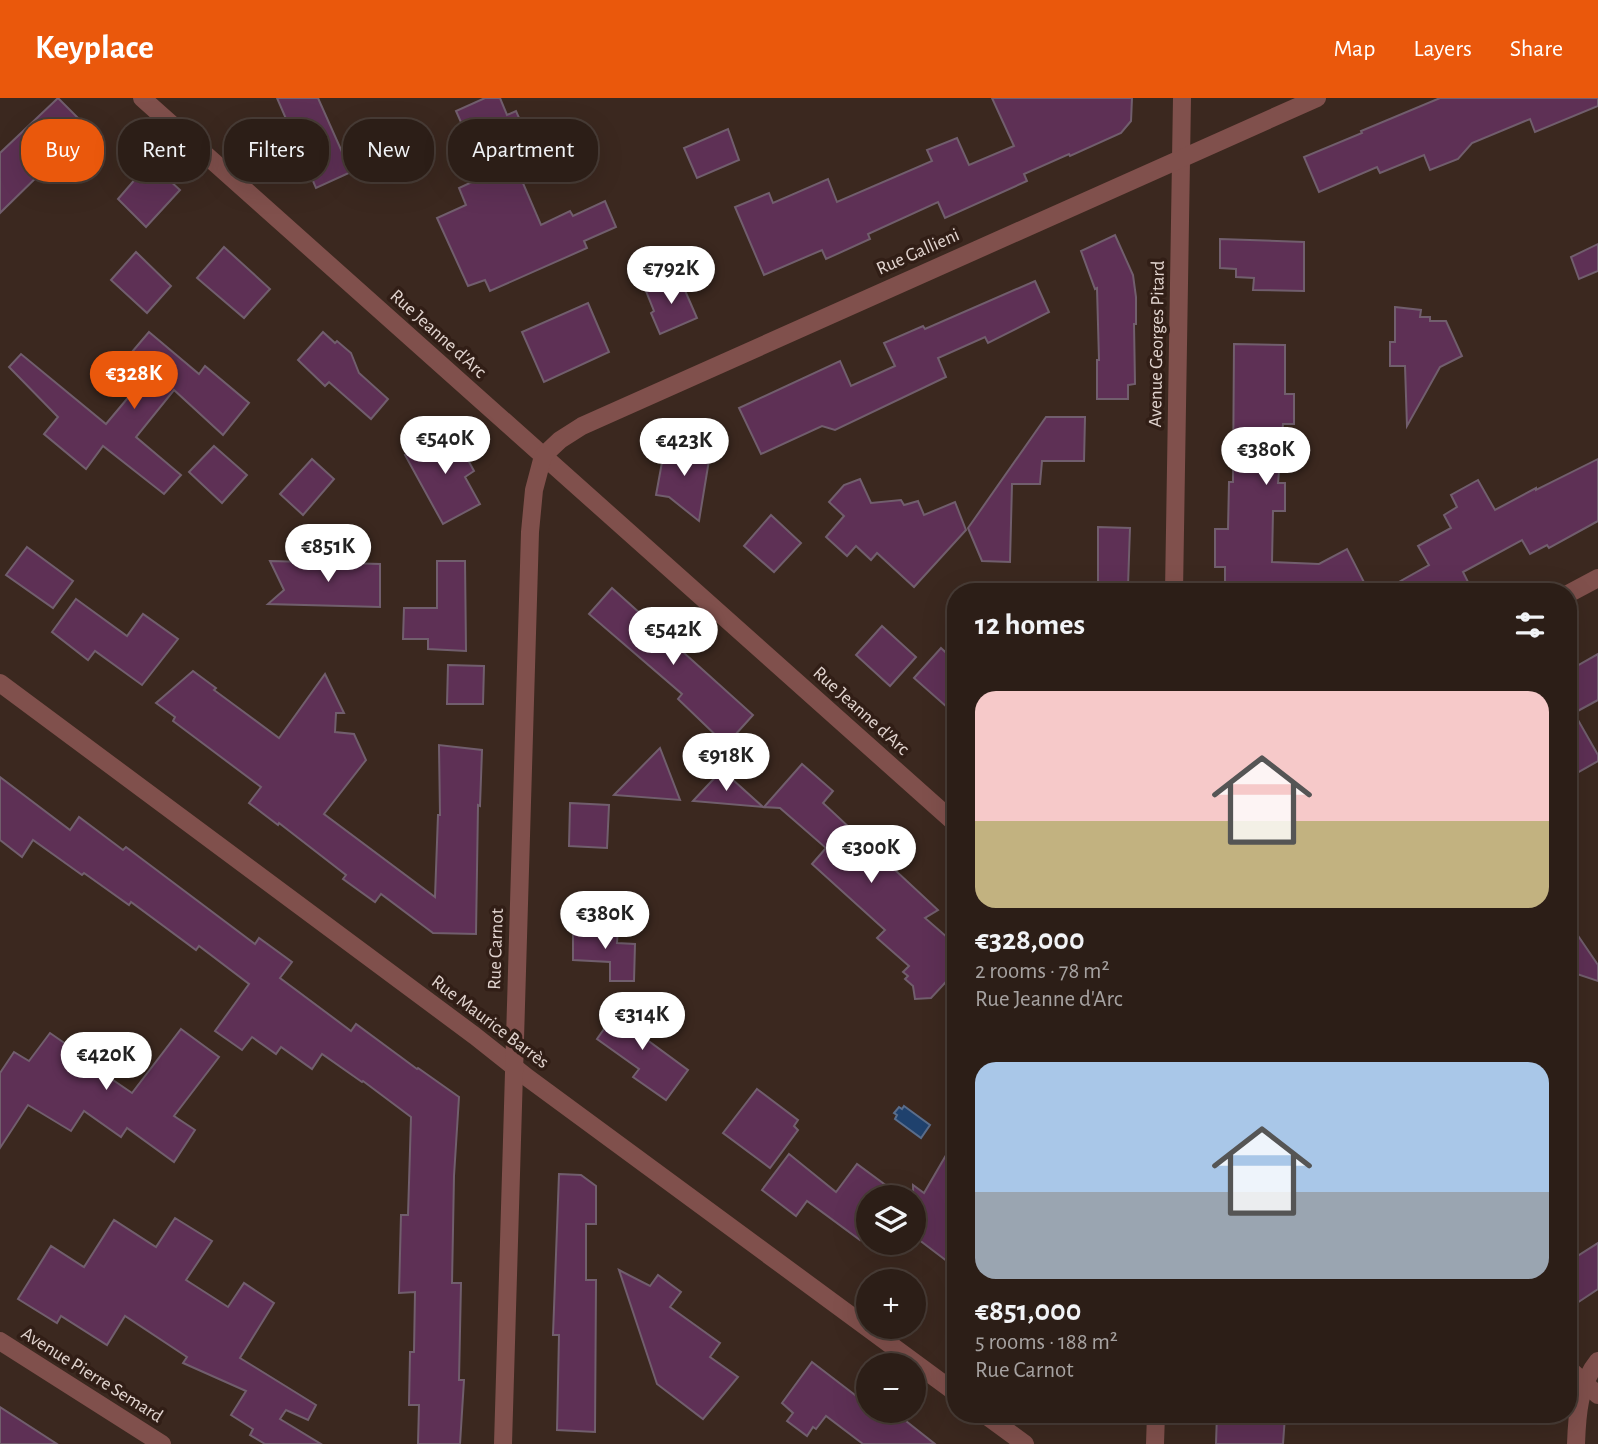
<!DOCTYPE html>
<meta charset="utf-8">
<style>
:root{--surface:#2c1e17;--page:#382b24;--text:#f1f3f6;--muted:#a6a2a1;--line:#483c36;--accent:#ea580c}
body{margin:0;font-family:"Alegreya Sans",sans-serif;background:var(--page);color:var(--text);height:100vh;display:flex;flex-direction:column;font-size:26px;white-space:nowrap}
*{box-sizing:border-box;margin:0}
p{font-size:23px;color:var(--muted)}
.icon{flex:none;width:38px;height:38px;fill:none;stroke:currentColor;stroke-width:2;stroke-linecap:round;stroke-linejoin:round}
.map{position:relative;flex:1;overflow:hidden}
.sheet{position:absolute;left:947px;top:485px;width:630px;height:840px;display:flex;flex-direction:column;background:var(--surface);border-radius:28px;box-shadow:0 7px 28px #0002,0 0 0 2px var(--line)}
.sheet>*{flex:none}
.banner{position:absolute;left:21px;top:21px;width:665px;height:63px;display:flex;gap:14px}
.controls{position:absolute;left:856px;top:1087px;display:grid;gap:14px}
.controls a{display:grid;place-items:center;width:70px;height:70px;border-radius:50%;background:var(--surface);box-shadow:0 7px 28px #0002,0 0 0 2px var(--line);font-size:35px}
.price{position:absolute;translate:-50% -60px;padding:0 16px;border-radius:24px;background:#fff;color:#222;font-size:23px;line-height:46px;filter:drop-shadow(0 2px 4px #0008)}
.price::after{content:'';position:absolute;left:50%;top:42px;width:21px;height:16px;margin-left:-10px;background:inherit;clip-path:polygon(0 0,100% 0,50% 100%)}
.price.selected{background:var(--accent);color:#fff}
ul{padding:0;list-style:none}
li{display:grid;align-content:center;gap:14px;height:371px;padding:0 28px}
li span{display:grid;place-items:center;height:217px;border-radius:21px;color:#555}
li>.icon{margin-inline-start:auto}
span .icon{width:126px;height:126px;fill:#fffc;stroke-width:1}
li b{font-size:30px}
h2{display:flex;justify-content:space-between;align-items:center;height:84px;padding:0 28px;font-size:30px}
.chip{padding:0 24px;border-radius:28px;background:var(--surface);box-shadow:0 7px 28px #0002,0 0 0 2px var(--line);font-size:24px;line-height:63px}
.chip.selected{background:var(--accent);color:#fff}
header{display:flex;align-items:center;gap:42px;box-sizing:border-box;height:98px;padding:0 35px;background:var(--accent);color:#fff}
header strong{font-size:33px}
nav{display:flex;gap:38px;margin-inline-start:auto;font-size:24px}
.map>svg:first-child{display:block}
.water{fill:#1f416d;stroke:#5a6d8b;stroke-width:2}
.building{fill:#5e3055;stroke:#715e6d;stroke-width:2}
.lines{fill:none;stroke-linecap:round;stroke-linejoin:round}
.minor{stroke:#80504c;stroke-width:18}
.labels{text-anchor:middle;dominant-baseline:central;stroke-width:7;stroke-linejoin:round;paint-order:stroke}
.street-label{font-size:19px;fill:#e2d5d0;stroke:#311e16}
</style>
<header>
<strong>Keyplace</strong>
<nav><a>Map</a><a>Layers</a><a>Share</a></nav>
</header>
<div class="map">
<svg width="1598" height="1346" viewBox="0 0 1598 1346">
<rect width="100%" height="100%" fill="#3b281f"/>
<polygon class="water" points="904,1008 930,1027 921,1040 895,1021 897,1017 894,1015 899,1009 902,1011"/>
<g class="building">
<polygon points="58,0 91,33 51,70 49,67 0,115 0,55"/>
<polygon points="277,0 318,0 351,74 316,90"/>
<polygon points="485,0 500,0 507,17 516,13 527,38 518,41 528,64 516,69 541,127 570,113 573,118 605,103 616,129 584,143 587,150 490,193 485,182 468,188 437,120 466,107 459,90 485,78 456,13"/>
<polygon points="992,0 1132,0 1131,23 1121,35 1070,58 1069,56 1024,76 1027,83 945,120 938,104 868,136 870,141 826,161 822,152 764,177 735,109 769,95 773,105 828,81 837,104 932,63 927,52 957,40 969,67 1014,48"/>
<polygon points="1440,0 1598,0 1598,8 1535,34 1530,21 1472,45 1458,61 1430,72 1424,57 1380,75 1377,69 1319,94 1304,59 1362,35 1361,33"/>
<polygon points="728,31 739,62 697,80 684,50"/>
<polygon points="155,69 180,92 146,129 118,101 137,79 142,84"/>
<polygon points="1115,137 1133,177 1136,199 1136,226 1134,226 1135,286 1128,287 1128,301 1097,301 1097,262 1099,262 1097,190 1095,191 1081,153"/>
<polygon points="1220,141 1304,144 1304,193 1253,192 1254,180 1236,179 1236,171 1220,170"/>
<polygon points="1598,146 1598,173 1579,181 1571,159"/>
<polygon points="224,149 270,191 244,220 197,180"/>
<polygon points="136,154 171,188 147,215 111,182"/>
<polygon points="680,181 697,220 660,236 651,215 654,213 646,193"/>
<polygon points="1035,183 1049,214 988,245 985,239 938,260 946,279 835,332 822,328 761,356 739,310 840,263 851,288 895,268 884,245 923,228 925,231"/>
<polygon points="588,205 609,254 544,284 522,234"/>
<polygon points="1395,209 1421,212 1420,219 1430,219 1430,223 1446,223 1462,258 1440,269 1407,328 1405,268 1390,268 1390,244 1395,244"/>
<polygon points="149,234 199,276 205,268 249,305 223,337 174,292 136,339 181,377 164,396 103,348 86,371 44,336 58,319 9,269 21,256 106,326 152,271 132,254"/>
<polygon points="323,234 335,245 337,243 351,255 359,275 388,301 371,321 329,284 325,288 298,262"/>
<polygon points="1234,246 1285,247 1285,296 1294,296 1294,326 1283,326 1278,385 1285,385 1285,413 1273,413 1272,464 1319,466 1347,451 1369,494 1225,494 1225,469 1215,469 1215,431 1228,431 1229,384 1233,384"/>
<polygon points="1046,319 1085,319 1084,363 1042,363 1040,386 1012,386 1010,464 982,463 968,430"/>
<polygon points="451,331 474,373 465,379 480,406 443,426 405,357"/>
<polygon points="214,348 247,377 222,405 189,374"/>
<polygon points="665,348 710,356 699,423 669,399 656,397"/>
<polygon points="312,361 334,381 303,417 280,396"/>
<polygon points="1598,361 1598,423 1549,450 1547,447 1530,456 1522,442 1463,474 1473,494 1381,494 1429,467 1418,448 1451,430 1444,417 1457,409 1451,397 1478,382 1495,412 1536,390 1536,392"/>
<polygon points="860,381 871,405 901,402 904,407 918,403 924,417 955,404 966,432 914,489 877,455 871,462 856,448 847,458 826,439 844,418 829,404 844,387"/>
<polygon points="771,417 801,445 774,474 744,448"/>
<polygon points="1098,429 1130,430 1128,488 1098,488"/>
<polygon points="27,449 73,483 53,510 6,477"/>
<polygon points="270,463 380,466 380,509 268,506 284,492"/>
<polygon points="437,463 465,463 466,553 428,551 428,541 403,541 404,510 437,510"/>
<polygon points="612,490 753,617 726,647 678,601 682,596 589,516"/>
<polygon points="76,501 127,538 143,516 178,541 142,587 95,553 88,562 52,534"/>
<polygon points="882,528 916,559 890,588 856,557"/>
<polygon points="941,550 956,564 956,617 914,580"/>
<polygon points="1598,556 1598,602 1574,615 1598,657 1598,663 1568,680 1568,573"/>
<polygon points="448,567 484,568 483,606 447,606"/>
<polygon points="193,573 216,590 214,592 279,640 325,576 344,615 336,615 335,634 354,636 366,662 324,716 435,799 438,717 440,717 439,647 482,652 480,708 478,707 476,836 433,835 381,796 375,804 343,781 346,777 279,725 278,727 249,705 261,689 173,623 175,619 156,605"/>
<polygon points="660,650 680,702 614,697"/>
<polygon points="802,666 833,693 823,705 938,812 925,820 956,847 956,873 931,900 915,901 913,888 905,881 908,878 903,874 909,868 877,840 885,832 812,766 826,750 780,710 764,709"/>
<polygon points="722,672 763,709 693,703"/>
<polygon points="0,679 70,732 79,719 123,752 126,749 255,846 259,840 292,864 280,880 351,933 356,926 417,971 418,970 459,999 454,1078 452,1185 461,1185 459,1282 464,1282 460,1346 418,1346 419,1307 409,1307 410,1254 414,1254 415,1194 399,1195 401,1117 408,1117 411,1019 363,983 362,984 322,956 312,971 281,949 276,956 252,939 242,952 215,933 249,886 199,848 196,852 131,804 129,807 84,775 82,777 33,742 22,759 0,742"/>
<polygon points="570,705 609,707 607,750 569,748"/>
<polygon points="1568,823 1598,867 1598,883 1568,873"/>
<polygon points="573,829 618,830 617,845 635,846 634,883 610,883 610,864 573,862"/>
<polygon points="623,904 647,921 641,930 650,936 646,941 688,972 666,1002 633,979 639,971 597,941"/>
<polygon points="181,931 219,959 174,1018 195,1032 174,1064 127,1030 121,1039 84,1013 71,1033 28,1007 0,1050 0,975 14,954 29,963 50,935 83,958 81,960 132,995"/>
<polygon points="757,991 798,1022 794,1028 798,1032 770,1070 723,1035"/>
<polygon points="956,1040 956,1170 914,1138 913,1087 924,1095"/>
<polygon points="789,1056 836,1094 857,1066 895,1094 892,1099 868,1099 868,1131 860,1142 807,1103 796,1118 762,1092"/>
<polygon points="559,1076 581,1077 596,1088 596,1126 586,1126 586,1182 596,1182 595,1334 557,1332 559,1237 553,1237"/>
<polygon points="175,1120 212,1143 186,1182 228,1209 244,1185 274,1205 240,1260 316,1307 308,1322 286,1312 280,1321 321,1346 265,1346 250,1337 253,1331 231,1317 246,1293 183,1265 187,1259 125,1218 107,1247 61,1218 57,1225 18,1201 51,1148 84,1169 114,1122 156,1149"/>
<polygon points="1598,1145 1598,1191 1568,1211 1568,1164"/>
<polygon points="619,1172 650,1188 658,1177 681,1194 670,1209 720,1245 710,1259 738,1279 703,1321 657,1286"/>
<polygon points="812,1264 868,1307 868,1312 892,1312 935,1346 863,1346 826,1318 816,1331 813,1329 807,1338 787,1323 793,1315 782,1305"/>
<polygon points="0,1309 57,1346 0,1346"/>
<polygon points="1217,1316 1285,1318 1283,1346 1216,1346"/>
</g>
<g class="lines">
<g class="minor">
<polyline points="142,0 956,726"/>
<polyline points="1174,494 1182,0"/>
<polyline points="1568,496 1598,480"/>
<polyline points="0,585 475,938 528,980 956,1295"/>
<polyline points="0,1243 162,1346"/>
<polyline points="1568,1270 1598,1297"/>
<polyline points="984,1316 1025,1346"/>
<polyline points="503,1346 530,434 534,392 543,358 560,342 582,328 1317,0"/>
<polyline points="1155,1346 1156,1316"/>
<path d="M1576,1346C1577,1317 1579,1286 1598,1263"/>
</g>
</g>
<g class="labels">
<g class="street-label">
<text transform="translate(918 154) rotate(-24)">Rue Gallieni</text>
<text transform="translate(438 236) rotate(42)">Rue Jeanne d'Arc</text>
<text transform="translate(1157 246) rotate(-89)">Avenue Georges Pitard</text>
<text transform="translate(861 613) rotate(42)">Rue Jeanne d'Arc</text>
<text transform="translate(496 851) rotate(-88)">Rue Carnot</text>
<text transform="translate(490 924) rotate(37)">Rue Maurice Barrès</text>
<text transform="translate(92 1277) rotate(32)">Avenue Pierre Semard</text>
</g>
</g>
</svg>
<div class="controls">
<a><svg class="icon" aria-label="layers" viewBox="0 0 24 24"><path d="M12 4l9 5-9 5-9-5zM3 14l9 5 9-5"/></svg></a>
<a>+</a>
<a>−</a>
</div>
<b class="price" style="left:671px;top:208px">€792K</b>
<b class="price selected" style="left:134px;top:313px">€328K</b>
<b class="price" style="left:445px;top:378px">€540K</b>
<b class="price" style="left:684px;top:380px">€423K</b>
<b class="price" style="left:1266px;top:389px">€380K</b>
<b class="price" style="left:328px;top:486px">€851K</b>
<b class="price" style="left:673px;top:569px">€542K</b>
<b class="price" style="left:726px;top:695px">€918K</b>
<b class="price" style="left:871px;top:787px">€300K</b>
<b class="price" style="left:605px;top:853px">€380K</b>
<b class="price" style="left:642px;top:954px">€314K</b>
<b class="price" style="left:106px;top:994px">€420K</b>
<div class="banner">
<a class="chip selected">Buy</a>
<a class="chip">Rent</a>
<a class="chip">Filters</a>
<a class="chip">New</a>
<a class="chip">Apartment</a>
</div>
<section class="sheet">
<h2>12 homes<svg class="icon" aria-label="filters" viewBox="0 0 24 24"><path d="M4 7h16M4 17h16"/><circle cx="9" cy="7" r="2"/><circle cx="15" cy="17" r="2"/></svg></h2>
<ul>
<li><span style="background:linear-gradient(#f6c9c9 60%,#c2b280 0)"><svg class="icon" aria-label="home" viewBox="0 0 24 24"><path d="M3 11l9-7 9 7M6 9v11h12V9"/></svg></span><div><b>€328,000</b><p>2 rooms · 78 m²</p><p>Rue Jeanne d'Arc</p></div></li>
<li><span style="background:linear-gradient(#a9c7e8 60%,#9aa5b1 0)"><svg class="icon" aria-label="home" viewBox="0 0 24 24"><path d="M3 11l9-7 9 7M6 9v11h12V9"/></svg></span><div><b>€851,000</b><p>5 rooms · 188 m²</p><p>Rue Carnot</p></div></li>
</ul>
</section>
</div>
